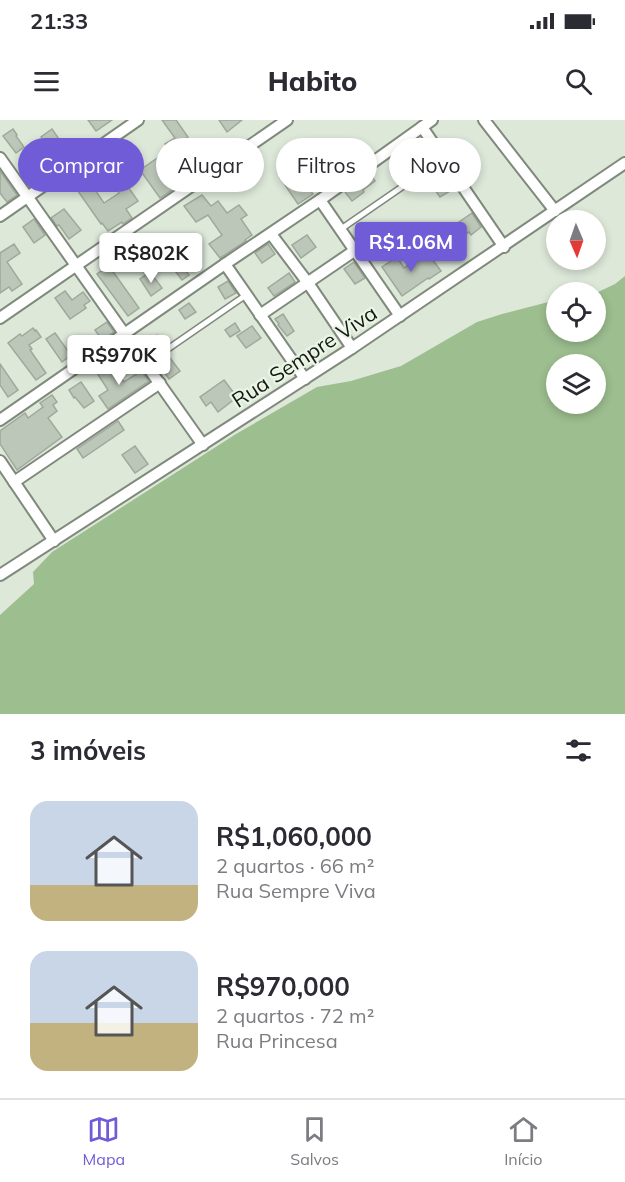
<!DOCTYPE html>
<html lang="pt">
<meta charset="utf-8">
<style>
:root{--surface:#fff;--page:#f2f2f3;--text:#2b2b33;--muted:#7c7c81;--line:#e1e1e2;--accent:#705cd6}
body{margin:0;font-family:Mulish,sans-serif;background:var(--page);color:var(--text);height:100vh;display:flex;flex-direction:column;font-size:22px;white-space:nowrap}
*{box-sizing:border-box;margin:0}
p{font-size:20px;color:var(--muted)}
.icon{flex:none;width:33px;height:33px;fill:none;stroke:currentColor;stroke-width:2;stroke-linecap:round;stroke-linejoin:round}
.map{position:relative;height:594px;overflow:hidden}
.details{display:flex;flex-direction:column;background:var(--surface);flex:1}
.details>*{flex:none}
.hud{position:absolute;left:18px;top:18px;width:590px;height:54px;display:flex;gap:12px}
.needle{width:39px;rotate:178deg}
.tools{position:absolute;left:546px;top:90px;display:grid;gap:12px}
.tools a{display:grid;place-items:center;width:60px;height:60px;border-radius:50%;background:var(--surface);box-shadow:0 3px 9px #0003;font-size:30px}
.price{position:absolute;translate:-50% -51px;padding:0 14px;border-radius:6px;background:#fff;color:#222;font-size:20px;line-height:39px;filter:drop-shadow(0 2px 3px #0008)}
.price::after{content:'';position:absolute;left:50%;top:36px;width:18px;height:14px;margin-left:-9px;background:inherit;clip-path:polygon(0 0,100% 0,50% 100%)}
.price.current{background:var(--accent);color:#fff}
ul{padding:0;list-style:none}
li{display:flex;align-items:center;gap:18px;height:150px;padding:0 30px}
li span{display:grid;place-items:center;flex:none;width:168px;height:120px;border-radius:18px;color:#555}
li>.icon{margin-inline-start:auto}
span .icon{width:72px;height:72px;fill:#fffc;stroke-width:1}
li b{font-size:26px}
h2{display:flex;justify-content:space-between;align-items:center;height:72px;padding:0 30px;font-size:26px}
.pill{padding:0 21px;border-radius:27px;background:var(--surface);box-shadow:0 3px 9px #0003;font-size:21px;line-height:54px}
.pill.current{background:var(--accent);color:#fff}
.status{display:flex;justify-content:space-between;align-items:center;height:42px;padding:0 30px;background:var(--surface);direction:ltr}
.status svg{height:16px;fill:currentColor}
header{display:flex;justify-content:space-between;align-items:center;height:78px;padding:0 30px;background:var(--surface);font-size:27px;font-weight:800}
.dock{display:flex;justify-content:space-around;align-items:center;height:84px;border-top:2px solid var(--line);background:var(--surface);font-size:16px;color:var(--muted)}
.dock a{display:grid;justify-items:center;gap:3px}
.dock .current{color:var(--accent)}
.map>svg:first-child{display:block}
.green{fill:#9dbe8f;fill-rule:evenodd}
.building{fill:#bdc7b9;stroke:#9fa99b;stroke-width:1.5}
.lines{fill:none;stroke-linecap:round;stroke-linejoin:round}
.lane-casing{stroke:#7f897c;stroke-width:8}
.street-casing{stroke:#7f897c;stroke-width:14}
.lane{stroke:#fff;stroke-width:5}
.street{stroke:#fff;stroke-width:10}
.labels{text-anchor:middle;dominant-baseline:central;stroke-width:4.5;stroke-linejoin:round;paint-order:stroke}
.street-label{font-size:21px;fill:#151914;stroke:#ebf5e6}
</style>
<div class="status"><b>21:33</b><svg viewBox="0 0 49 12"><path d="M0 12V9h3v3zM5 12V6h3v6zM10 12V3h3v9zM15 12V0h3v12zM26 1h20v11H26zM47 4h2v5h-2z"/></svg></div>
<header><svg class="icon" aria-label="menu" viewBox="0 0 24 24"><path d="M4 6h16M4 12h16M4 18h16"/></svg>Habito<svg class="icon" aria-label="search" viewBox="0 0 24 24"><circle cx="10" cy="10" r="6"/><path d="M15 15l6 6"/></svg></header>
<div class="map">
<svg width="625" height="594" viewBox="0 0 625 594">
<rect width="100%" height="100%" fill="#dde8d9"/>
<path class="green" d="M625,156V594H0V495L34,464L33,452L52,432L236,314L317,267L351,261L401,246L477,202L502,194L556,180V212H596V173L615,164ZM556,244H596V284H556Z"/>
<g class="building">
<polygon points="88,0 112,0 96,11"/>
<polygon points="162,0 176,0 188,17 179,23 199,52 160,78 140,50 169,30 165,24 175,18"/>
<polygon points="219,0 242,0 227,12"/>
<polygon points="13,9 17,15 16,16 24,27 16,33 3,16"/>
<polygon points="52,9 59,19 48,27 41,17"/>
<polygon points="338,29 348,44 337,52 331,44 317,54 314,44"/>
<polygon points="130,37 136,46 123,55 117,46"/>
<polygon points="294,48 313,74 298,84 280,58"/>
<polygon points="93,49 101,61 93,67 104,83 119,73 117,70 126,64 138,81 126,89 132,98 123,104 122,102 108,111 102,103 101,104 73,64"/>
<polygon points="0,51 17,75 7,82 0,73"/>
<polygon points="370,53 375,61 363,70 364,72 352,81 345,72"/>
<polygon points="440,56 450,71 440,77 430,63"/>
<polygon points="202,75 211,86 218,81 227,93 239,85 247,95 241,99 252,115 245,120 246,121 220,138 209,124 222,115 208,95 196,102 184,86"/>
<polygon points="64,89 81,110 69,119 59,105 57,106 51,98"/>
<polygon points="472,93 481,107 471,115 469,112 457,120 449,109"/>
<polygon points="34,99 45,115 34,123 23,107"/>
<polygon points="307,115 316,127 301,138 292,125"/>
<polygon points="14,124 20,133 7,142 22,164 12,171 9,167 0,173 0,133"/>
<polygon points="268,124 275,134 262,143 255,133"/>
<polygon points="427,132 441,151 429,159 428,158 402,176 382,147 397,137 404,148"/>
<polygon points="179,142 189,155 182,160 172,147"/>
<polygon points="354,142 365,158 355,164 344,149"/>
<polygon points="109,146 139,188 128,196 97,154"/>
<polygon points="150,152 162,168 151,176 140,159"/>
<polygon points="289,153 295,162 274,176 268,168"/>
<polygon points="228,161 236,173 225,179 218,167"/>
<polygon points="65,171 72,180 83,172 90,181 84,185 86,188 70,199 55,178"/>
<polygon points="189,183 196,192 185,199 179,190"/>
<polygon points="283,194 294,211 287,216 278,205 279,204 275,199"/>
<polygon points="107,202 114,212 102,220 95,210"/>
<polygon points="235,203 240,211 230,217 225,210"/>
<polygon points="252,206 261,218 246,228 237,216"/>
<polygon points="33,208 35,211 36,210 41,217 29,225 32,229 30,230 46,253 36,260 8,223 20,214 22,216"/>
<polygon points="55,213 71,235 62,242 46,219"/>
<polygon points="157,215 162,223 148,234 142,226"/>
<polygon points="119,232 124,239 121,241 123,243 116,248 109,239"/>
<polygon points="170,238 180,251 169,259 160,246"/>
<polygon points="0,244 18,270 8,277 0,265"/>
<polygon points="111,244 124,262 141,251 149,261 108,289 99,276 108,270 97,253"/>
<polygon points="224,260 237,277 218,292 211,282 206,286 200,277"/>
<polygon points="81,262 94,281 84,288 75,277 74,278 69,270"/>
<polygon points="52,275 57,282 53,285 57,291 48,298 62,317 17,350 0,324 0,311 25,293 28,298 43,287 40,283"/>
<polygon points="118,301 124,310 83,338 77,329"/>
<polygon points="135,326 148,344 135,353 122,335"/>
</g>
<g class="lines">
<g class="lane-casing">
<g id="lane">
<polyline points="341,109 444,38"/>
<polyline points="146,244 246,175"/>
</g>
</g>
<g class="street-casing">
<g id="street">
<polyline points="484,0 555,91"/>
<polyline points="422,7 504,127"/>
<polyline points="0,38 203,325"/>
<polyline points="320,80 400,196"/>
<polyline points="0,96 138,0"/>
<polyline points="271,114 308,163 352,228"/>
<polyline points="225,144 305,259"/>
<polyline points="260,195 354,131"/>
<polyline points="0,198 287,0"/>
<polyline points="0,300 225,144 320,80 432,0"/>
<polyline points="0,341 54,421"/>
<polyline points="14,362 160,263"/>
<polyline points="0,455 352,228 625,43"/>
</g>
</g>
<use href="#lane" class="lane"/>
<use href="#street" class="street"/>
</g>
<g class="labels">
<g class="street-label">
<text transform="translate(304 236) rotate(-33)">Rua Sempre Viva</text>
</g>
</g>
</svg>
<div class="tools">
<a><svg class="needle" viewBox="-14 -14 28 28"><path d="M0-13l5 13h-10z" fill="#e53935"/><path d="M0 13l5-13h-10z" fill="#7c7c81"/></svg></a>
<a><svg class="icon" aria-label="locate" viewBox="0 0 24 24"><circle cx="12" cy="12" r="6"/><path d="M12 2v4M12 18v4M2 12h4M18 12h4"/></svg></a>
<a><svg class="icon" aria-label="layers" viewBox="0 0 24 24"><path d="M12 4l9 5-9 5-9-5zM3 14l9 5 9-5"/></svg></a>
</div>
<b class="price current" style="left:411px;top:153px">R$1.06M</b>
<b class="price" style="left:151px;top:164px">R$802K</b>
<b class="price" style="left:119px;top:266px">R$970K</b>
<div class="hud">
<a class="pill current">Comprar</a>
<a class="pill">Alugar</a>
<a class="pill">Filtros</a>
<a class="pill">Novo</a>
</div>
</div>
<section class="details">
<h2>3 imóveis<svg class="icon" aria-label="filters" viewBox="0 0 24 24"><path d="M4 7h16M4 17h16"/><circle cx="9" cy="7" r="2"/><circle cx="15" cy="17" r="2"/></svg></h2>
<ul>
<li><span style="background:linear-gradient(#c9d6e8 70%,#c2b280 0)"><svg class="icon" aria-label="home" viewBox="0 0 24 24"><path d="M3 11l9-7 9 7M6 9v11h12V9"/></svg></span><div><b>R$1,060,000</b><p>2 quartos · 66 m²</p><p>Rua Sempre Viva</p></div></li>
<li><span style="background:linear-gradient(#c9d6e8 60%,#c2b280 0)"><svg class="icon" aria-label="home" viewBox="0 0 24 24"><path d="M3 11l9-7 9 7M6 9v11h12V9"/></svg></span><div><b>R$970,000</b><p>2 quartos · 72 m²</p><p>Rua Princesa</p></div></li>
</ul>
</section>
<nav class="dock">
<a class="current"><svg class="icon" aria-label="map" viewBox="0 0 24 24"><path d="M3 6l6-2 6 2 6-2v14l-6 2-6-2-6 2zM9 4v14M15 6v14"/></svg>Mapa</a>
<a><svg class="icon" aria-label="saved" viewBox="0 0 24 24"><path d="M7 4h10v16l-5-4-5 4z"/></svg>Salvos</a>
<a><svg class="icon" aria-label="home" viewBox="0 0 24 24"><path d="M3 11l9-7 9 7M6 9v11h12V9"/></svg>Início</a>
</nav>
